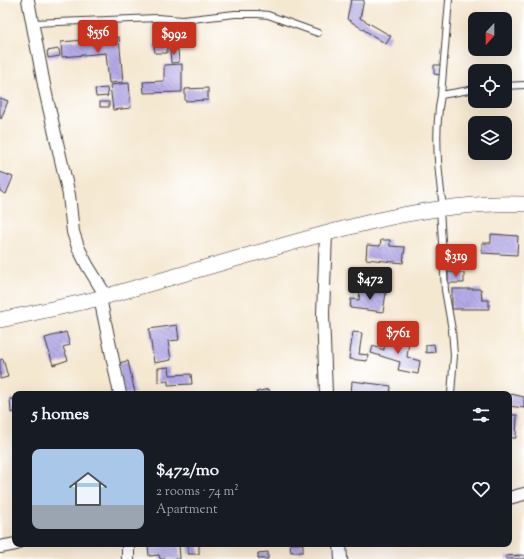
<!DOCTYPE html>
<meta charset="utf-8">
<style>
:root{--surface:#171b24;--page:#20242c;--text:#f1f3f6;--muted:#9ea1a6;--line:#363941;--accent:#c8321e}
body{margin:0;font-family:"Sorts Mill Goudy",serif;background:var(--page);color:var(--text);height:100vh;display:flex;flex-direction:column;font-size:15px;white-space:nowrap}
*{box-sizing:border-box;margin:0}
p{font-size:13px;color:var(--muted)}
.icon{flex:none;width:22px;height:22px;fill:none;stroke:currentColor;stroke-width:2;stroke-linecap:round;stroke-linejoin:round}
.map{position:relative;flex:1;overflow:hidden}
.side{position:absolute;left:12px;top:391px;width:500px;height:156px;display:flex;flex-direction:column;background:var(--surface);border-radius:8px;box-shadow:0 4px 16px #0002}
.side>*{flex:none}
.needle{width:26px;rotate:201deg}
.controls{position:absolute;left:468px;top:12px;display:grid;gap:8px}
.controls a{display:grid;place-items:center;width:44px;height:44px;border-radius:8px;background:var(--surface);box-shadow:0 4px 16px #0002;font-size:20px}
.price{position:absolute;translate:-50% -34px;padding:0 9px;border-radius:4px;background:var(--accent);color:#fff;font-size:13px;line-height:26px;filter:drop-shadow(0 1px 2px #0008)}
.price::after{content:'';position:absolute;left:50%;top:24px;width:12px;height:9px;margin-left:-6px;background:inherit;clip-path:polygon(0 0,100% 0,50% 100%)}
.price.current{background:#222;color:#fff}
ul{padding:0;list-style:none}
li{display:flex;align-items:center;gap:12px;height:100px;padding:0 20px}
li+li{border-top:1px solid var(--line)}
li span{display:grid;place-items:center;flex:none;width:112px;height:80px;border-radius:8px;color:#555}
li>.icon{margin-inline-start:auto}
span .icon{width:48px;height:48px;fill:#fffc;stroke-width:1}
li b{font-size:17px}
h2{display:flex;justify-content:space-between;align-items:center;height:48px;padding:0 20px;font-size:17px}
.map>svg:first-child{display:block}
.building{fill:url(#building-back-hatch)}
.lines{fill:none;stroke-linecap:round;stroke-linejoin:round}
.service-casing{stroke:#3d3b37;stroke-width:8}
.minor-casing{stroke:#3d3b37;stroke-width:14}
.tertiary-casing{stroke:#3d3b37;stroke-width:16}
.service{stroke:#fff;stroke-width:6}
.minor{stroke:#fff;stroke-width:12}
.tertiary{stroke:#fff;stroke-width:15}
</style>
<div class="map">
<svg width="524" height="559" viewBox="0 0 524 559">
<defs>
<pattern id="building-back-hatch" width="6" height="6" patternUnits="userSpaceOnUse"><rect width="6" height="6" fill="#b4aae8"/><path d="M-1 5l2 2M0 0l6 6M5-1l2 2" fill="none" stroke="#928abb"/></pattern>
</defs>
<rect width="100%" height="100%" fill="#fff"/>
<filter id="ink" filterUnits="userSpaceOnUse"><feTurbulence type="fractalNoise" baseFrequency=".025" numOctaves="2"/><feDisplacementMap in="SourceGraphic" scale="8" xChannelSelector="R" yChannelSelector="G"/><feConvolveMatrix kernelMatrix="1 2 1 2 8 2 1 2 1" color-interpolation-filters="sRGB"/></filter>
<filter id="wash" filterUnits="userSpaceOnUse"><feTurbulence type="fractalNoise" baseFrequency=".012" numOctaves="4" result="noise"/><feDisplacementMap in="SourceGraphic" scale="16" xChannelSelector="R" yChannelSelector="G"/><feGaussianBlur stdDeviation="0.9" result="paint"/><feColorMatrix in="noise" values="0 0 0 0 0 0 0 0 0 0 0 0 0 0 0 0 0 1.4 0 .05"/><feComposite in="paint" operator="in"/></filter>
<g filter="url(#wash)">
<rect width="100%" height="100%" fill="#f5e8d1"/>
<g id="blocks">
<g class="building">
<polygon points="351,0 364,0 360,18 391,36 386,44 347,19"/>
<polygon points="119,37 123,82 109,83 106,53 62,57 61,42"/>
<polygon points="167,45 167,53 155,53 154,46"/>
<polygon points="59,49 60,56 48,58 47,51"/>
<polygon points="170,49 178,49 179,62 171,63"/>
<polygon points="182,64 182,92 144,93 143,82 164,81 164,65"/>
<polygon points="434,65 441,65 441,75 434,74"/>
<polygon points="129,83 131,108 113,110 110,85"/>
<polygon points="107,88 108,96 96,97 95,89"/>
<polygon points="208,88 208,100 185,101 185,89"/>
<polygon points="0,98 8,101 1,119 0,118"/>
<rect x="100" y="102" width="9" height="5"/>
<polygon points="0,172 13,177 6,194 0,191"/>
<polygon points="491,234 518,236 517,255 482,253 482,243 491,243"/>
<polygon points="381,240 390,240 390,246 405,247 403,263 366,259 367,245 380,246"/>
<polygon points="448,272 464,273 464,283 448,283"/>
<polygon points="360,289 386,293 383,312 350,308 351,299 359,300"/>
<polygon points="452,289 481,289 482,300 489,300 489,309 452,309"/>
<polygon points="177,325 179,340 168,341 171,360 154,363 149,329"/>
<polygon points="66,332 70,345 63,347 68,360 53,365 45,338"/>
<polygon points="353,332 362,333 359,354 368,355 367,361 349,359"/>
<polygon points="385,338 409,341 407,357 420,361 418,374 398,370 400,362 371,353 373,346 384,350"/>
<polygon points="434,344 435,352 426,353 426,345"/>
<polygon points="3,359 8,377 0,379 0,360"/>
<polygon points="128,361 135,393 124,394 118,363"/>
<polygon points="169,367 170,375 191,374 192,384 168,385 168,381 158,382 158,368"/>
<polygon points="352,381 391,386 390,394 351,394"/>
<polygon points="269,389 270,394 257,394 256,392"/>
<polygon points="511,394 524,397 524,408 509,406"/>
<polygon points="10,399 15,399 15,412 11,413"/>
<polygon points="509,415 517,415 516,438 509,438"/>
<polygon points="148,544 179,544 180,559 160,559 159,555 149,556"/>
<rect x="188" y="544" width="11" height="10"/>
<polygon points="290,544 303,544 303,552 291,552"/>
<polygon points="268,552 268,559 258,559 258,553"/>
<polygon points="524,555 524,559 506,559 506,556"/>
</g>
</g>
</g>
<g filter="url(#ink)">
<use href="#blocks" fill-opacity="0" stroke="#3d3b37" stroke-width="1"/>
<g class="lines">
<g class="service-casing">
<g id="service">
<polyline points="33,23 157,18 183,20 235,14 258,14 268,15 318,33"/>
<polyline points="505,86 524,85"/>
<polyline points="441,95 449,0"/>
<path d="M443,208C438,170 434,132 441,95L475,89"/>
<polyline points="440,209 445,290 452,330 454,355 451,394"/>
</g>
</g>
<g class="minor-casing">
<g id="minor">
<polyline points="28,0 45,90 69,195 73,232 78,247 87,265 106,296"/>
<polyline points="100,298 120,394"/>
<polyline points="326,394 323,314 326,233"/>
<polyline points="509,498 524,494"/>
<polyline points="340,544 341,559"/>
<polyline points="0,547 16,544"/>
<polyline points="128,559 128,544"/>
</g>
</g>
<g class="tertiary-casing">
<path id="tertiary" d="M0,320C33,313 67,306 100,298C150,284 199,269 249,255C338,230 430,200 524,204"/>
</g>
<use href="#service" class="service"/>
<use href="#minor" class="minor"/>
<use href="#tertiary" class="tertiary"/>
</g>
</g>
</svg>
<div class="controls">
<a><svg class="needle" viewBox="-14 -14 28 28"><path d="M0-13l5 13h-10z" fill="#e53935"/><path d="M0 13l5-13h-10z" fill="#9ea1a6"/></svg></a>
<a><svg class="icon" aria-label="locate" viewBox="0 0 24 24"><circle cx="12" cy="12" r="6"/><path d="M12 2v4M12 18v4M2 12h4M18 12h4"/></svg></a>
<a><svg class="icon" aria-label="layers" viewBox="0 0 24 24"><path d="M12 4l9 5-9 5-9-5zM3 14l9 5 9-5"/></svg></a>
</div>
<b class="price" style="left:98px;top:54px">$556</b>
<b class="price" style="left:174px;top:56px">$992</b>
<b class="price" style="left:456px;top:278px">$319</b>
<b class="price current" style="left:370px;top:301px">$472</b>
<b class="price" style="left:398px;top:355px">$761</b>
<section class="side">
<h2>5 homes<svg class="icon" aria-label="filters" viewBox="0 0 24 24"><path d="M4 7h16M4 17h16"/><circle cx="9" cy="7" r="2"/><circle cx="15" cy="17" r="2"/></svg></h2>
<ul>
<li><span style="background:linear-gradient(#a9c7e8 70%,#9aa5b1 0)"><svg class="icon" aria-label="home" viewBox="0 0 24 24"><path d="M3 11l9-7 9 7M6 9v11h12V9"/></svg></span><div><b>$472/mo</b><p>2 rooms · 74 m²</p><p>Apartment</p></div><svg class="icon" aria-label="heart" viewBox="0 0 24 24"><path d="M12 20l-8-8c-3-5 5-10 8-4 3-6 11-1 8 4z"/></svg></li>
</ul>
</section>
</div>
